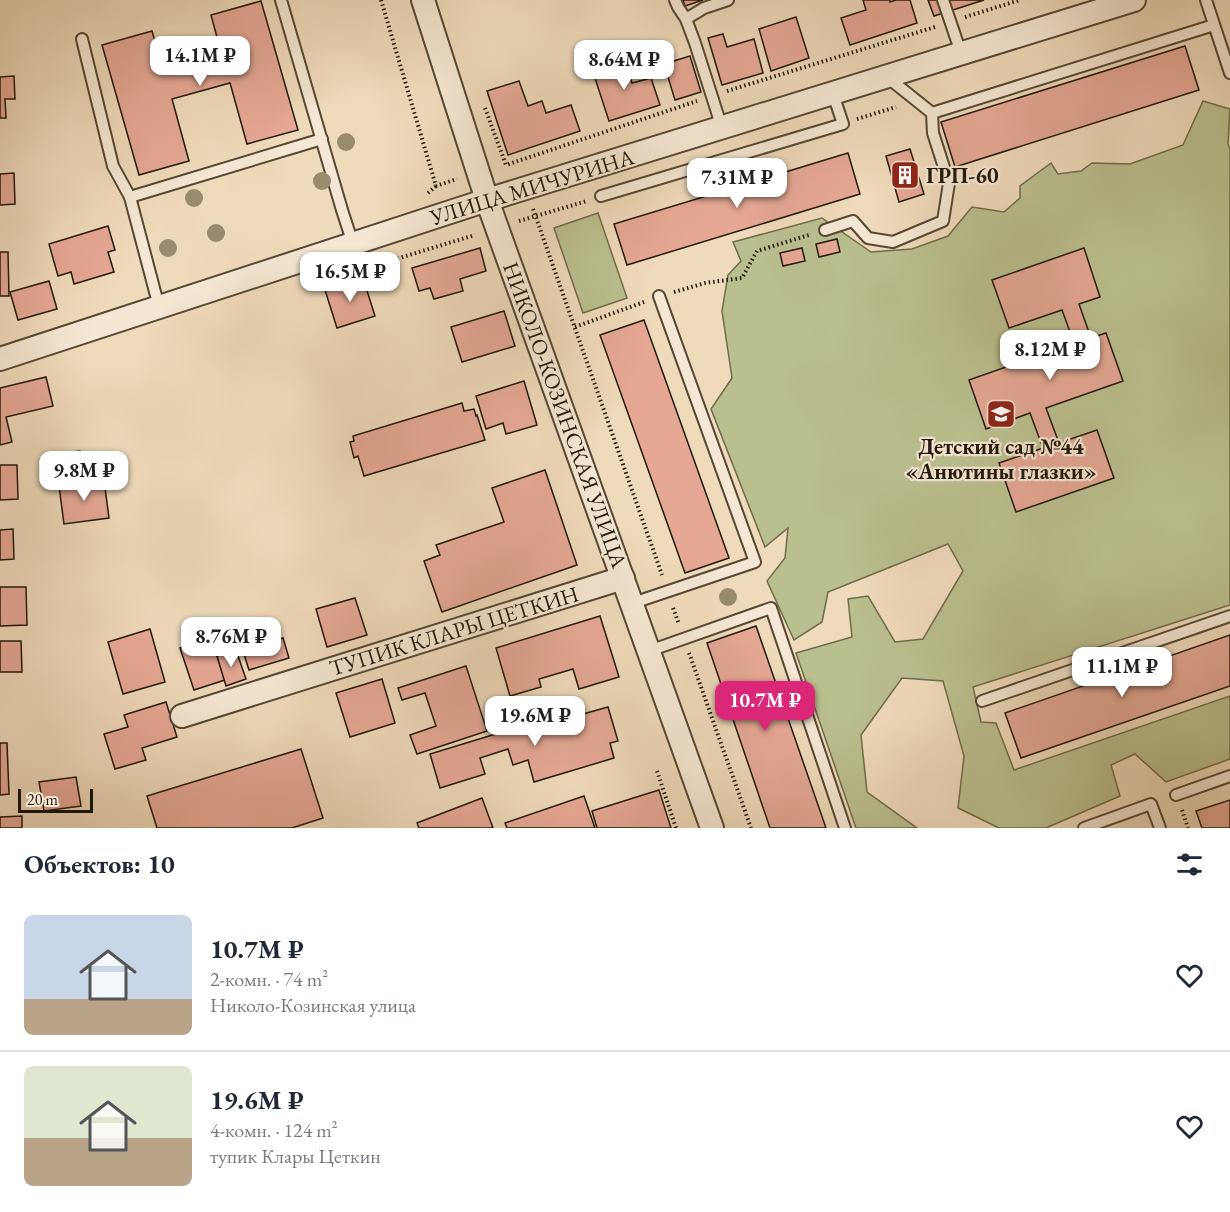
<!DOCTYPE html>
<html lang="ru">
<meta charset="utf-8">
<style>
:root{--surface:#fff;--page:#f2f2f3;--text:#1f2937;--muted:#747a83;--line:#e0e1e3;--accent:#db2777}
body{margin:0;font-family:"EB Garamond",serif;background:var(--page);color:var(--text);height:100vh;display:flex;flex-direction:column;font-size:22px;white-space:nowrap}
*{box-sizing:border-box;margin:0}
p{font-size:20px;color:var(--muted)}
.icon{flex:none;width:33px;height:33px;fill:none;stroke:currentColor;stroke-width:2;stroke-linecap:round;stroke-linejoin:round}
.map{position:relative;height:828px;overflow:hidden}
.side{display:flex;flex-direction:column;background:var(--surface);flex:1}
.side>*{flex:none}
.scale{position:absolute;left:18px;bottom:15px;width:75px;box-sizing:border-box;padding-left:6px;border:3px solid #22180a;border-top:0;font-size:16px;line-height:21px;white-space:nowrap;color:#22180a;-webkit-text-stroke:4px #f5e7d3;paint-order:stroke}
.price{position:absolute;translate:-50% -51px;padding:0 14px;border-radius:12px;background:#fff;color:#222;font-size:20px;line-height:39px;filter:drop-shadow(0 2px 3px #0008)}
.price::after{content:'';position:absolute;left:50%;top:36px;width:18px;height:14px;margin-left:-9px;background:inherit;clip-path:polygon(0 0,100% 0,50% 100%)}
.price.on{background:var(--accent);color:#fff}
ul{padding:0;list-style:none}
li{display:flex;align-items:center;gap:18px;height:150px;padding:0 24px}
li+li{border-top:2px solid var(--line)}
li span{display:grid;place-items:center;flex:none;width:168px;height:120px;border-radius:9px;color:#555}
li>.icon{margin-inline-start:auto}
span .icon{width:72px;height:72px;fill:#fffc;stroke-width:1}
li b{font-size:26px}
h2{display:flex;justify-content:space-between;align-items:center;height:72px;padding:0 24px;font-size:26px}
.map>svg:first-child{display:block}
.green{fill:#babf8f;stroke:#6e6c4c;stroke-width:1.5}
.building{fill:#e5a895;stroke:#22180a;stroke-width:1.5}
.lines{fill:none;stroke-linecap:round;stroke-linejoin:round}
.service-casing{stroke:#554836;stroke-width:14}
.minor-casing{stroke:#554836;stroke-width:26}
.path{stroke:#22180a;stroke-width:4;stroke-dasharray:1.5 3;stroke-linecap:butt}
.service{stroke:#f5e7d3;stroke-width:10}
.minor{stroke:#f5e7d3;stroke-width:22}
.tree{fill:#988b70}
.labels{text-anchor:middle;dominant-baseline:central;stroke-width:4.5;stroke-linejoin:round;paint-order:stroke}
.poi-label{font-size:22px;font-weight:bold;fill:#22180a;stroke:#f5e7d3;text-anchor:start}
.street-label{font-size:22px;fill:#22180a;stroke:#f5e7d3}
</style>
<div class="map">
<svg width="1230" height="828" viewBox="0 0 1230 828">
<rect width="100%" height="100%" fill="#efdabb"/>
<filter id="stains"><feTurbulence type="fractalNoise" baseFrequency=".00333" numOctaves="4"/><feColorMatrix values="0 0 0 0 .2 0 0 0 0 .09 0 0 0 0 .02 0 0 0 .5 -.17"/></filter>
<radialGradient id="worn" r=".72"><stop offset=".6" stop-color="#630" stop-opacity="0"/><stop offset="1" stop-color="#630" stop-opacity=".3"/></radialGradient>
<g class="green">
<polygon points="1203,101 1230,109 1228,144 1230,148 1230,605 973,687 981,722 996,723 1014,770 1230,696 1230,759 1166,782 1135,754 1111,765 1120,796 1046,828 999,828 958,808 964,756 943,681 902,678 861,735 867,792 917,828 856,828 796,653 852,637 848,599 868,596 895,642 923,639 963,571 948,544 828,592 822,622 794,640 767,581 785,558 788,528 765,547 711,409 732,378 722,311 728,275 741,261 733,242 822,218 871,252 912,249 948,236 972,207 1004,212 1020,198 1020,186 1051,163 1058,174 1081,171 1092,163 1130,164 1183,145"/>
<polygon points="598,213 627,298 583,313 554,228"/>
</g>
<g class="building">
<polygon points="683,0 703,0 685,6"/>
<polygon points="863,0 890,0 890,2 896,0 910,0 917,23 850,45 841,18 866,10"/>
<polygon points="928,0 984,0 934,16"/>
<polygon points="261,1 298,130 247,144 230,83 172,99 189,161 139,175 102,45 152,31 164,73 222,56 211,15"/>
<polygon points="796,17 809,58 771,71 759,29"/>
<polygon points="723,34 727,47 754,39 763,73 722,85 708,38"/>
<polygon points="1185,46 1199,90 955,167 941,122"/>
<polygon points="690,56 701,92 675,100 664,64"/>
<polygon points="625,59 632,83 651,78 660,105 609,121 592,69"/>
<polygon points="14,76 15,99 5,99 6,118 0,118 0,77"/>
<polygon points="519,81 528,106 542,101 546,113 571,105 580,131 508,155 487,91"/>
<polygon points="910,149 924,194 899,202 886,156"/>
<polygon points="848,153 860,194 627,265 614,224"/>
<polygon points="14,173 15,204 0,205 0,174"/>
<polygon points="108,226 115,250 108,252 114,272 74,284 71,272 58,276 49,244"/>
<polygon points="837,239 840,252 819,257 816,244"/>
<polygon points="480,248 486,271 460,279 463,291 434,299 430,288 419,291 412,268"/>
<polygon points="802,248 805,261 783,266 780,253"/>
<polygon points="1084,248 1100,297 1079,304 1091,338 1106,333 1123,381 1046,408 1059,443 1097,430 1114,478 1016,512 999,463 1043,448 1030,413 986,429 969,380 1074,343 1062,310 1009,328 992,280"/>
<polygon points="0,252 8,252 9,296 0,296"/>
<polygon points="363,278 375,316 337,328 325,290"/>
<polygon points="49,281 57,309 18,320 10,292"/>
<polygon points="504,311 515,346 462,362 451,327"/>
<polygon points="644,320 729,558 685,573 600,335"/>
<polygon points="46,377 53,406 6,417 12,442 0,445 0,388"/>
<polygon points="524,381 537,425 506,434 503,423 486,429 476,396"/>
<polygon points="462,403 464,411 474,409 476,416 477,415 485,440 364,476 358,456 354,458 350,442 354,441 353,436"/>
<polygon points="80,451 82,470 59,473 57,454"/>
<polygon points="0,465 17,465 18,499 0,500"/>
<polygon points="545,470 577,565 442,612 424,561 440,555 436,545 504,522 492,488"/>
<polygon points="104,480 109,518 64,524 59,486"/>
<polygon points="13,529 14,559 0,560 0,530"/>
<polygon points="0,587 26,587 27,625 0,626"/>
<polygon points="355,598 367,635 327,647 316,609"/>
<polygon points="600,616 619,677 579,689 573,669 539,679 541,687 510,696 496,648"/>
<polygon points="267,623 274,641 283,638 289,658 249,670 237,632"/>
<polygon points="756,626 826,828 770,828 707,643"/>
<polygon points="150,629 165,682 123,694 108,642"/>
<polygon points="1230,635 1230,686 1021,758 1005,713"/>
<polygon points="211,638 225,680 194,690 180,648"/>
<polygon points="0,641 21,641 22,672 0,672"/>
<polygon points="236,650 246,679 226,686 217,656"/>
<polygon points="466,666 487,731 417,754 410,735 436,726 425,693 402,700 398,688"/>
<polygon points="382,679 395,723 350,737 336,693"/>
<polygon points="166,702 177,737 142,748 146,760 115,769 104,734 128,727 124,715"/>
<polygon points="608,707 618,741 610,743 614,758 534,782 528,760 513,765 508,749 480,758 485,774 440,788 430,754 581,708 583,714"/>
<polygon points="0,743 7,743 9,794 0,795"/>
<polygon points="301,749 323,818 292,828 157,828 147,796"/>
<polygon points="76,777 81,806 44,811 39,782"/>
<polygon points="659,790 671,828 597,828 592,811"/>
<polygon points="584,796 595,828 507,828 505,823"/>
<polygon points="482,798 493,828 419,828 417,823"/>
<polygon points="1230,800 1230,828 1202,828 1196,811"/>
<polygon points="22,816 22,828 0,828 0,817"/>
</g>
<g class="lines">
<g class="service-casing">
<g id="service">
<polyline points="281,0 342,210 353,244"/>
<polyline points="675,0 678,7 686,19 695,43 722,128"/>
<polyline points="943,0 961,53"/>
<polyline points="1206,0 1230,73"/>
<polyline points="686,19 704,8 728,0"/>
<polyline points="82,39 113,166 130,197"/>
<polyline points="887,77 932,113 1214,25"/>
<polyline points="601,196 843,124 833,94"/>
<polyline points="825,230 853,221 868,238 893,242 943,221 949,183 933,133 932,113"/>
<polyline points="159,307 130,197 322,139"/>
<polyline points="633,603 755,562 659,296"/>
<polyline points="649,651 771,608 845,828"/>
<polyline points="982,701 1230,616"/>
<polyline points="1176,795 1230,776"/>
<polyline points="1084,828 1151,804 1160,828"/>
</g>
</g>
<g class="minor-casing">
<g id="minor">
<polyline points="423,0 487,200 712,828"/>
<polyline points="0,359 487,200 1134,0"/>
<polyline points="182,716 623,578"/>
</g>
</g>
<g class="path">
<polyline points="381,0 436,186 457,179"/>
<polyline points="965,17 1020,0"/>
<polyline points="727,91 935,27"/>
<polyline points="485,108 506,165 697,101"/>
<polyline points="857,119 896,107"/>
<polyline points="428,193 436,186"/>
<polyline points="533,209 662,575"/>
<polyline points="519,221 587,201"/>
<polyline points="307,286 475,235"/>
<polyline points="674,292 705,283 742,278 757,251 809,235"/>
<polyline points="575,327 644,302"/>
<polyline points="673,608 679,624"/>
<polyline points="689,653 751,828"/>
<polyline points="657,771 676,828"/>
<polyline points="1182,810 1188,828"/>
</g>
<use href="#service" class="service"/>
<use href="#minor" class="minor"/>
</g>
<g class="tree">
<circle cx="346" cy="142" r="9"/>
<circle cx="322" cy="181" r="9"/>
<circle cx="194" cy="198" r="9"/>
<circle cx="216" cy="233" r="9"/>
<circle cx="168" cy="248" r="9"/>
<circle cx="728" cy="597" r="9"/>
</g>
<defs>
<g id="building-square" transform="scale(1.5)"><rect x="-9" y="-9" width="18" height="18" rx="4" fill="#8f2418" stroke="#f5e7d3"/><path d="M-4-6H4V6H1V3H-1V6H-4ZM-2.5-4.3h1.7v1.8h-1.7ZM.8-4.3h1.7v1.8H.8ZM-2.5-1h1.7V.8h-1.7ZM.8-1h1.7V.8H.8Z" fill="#fff"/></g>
<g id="school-square" transform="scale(1.5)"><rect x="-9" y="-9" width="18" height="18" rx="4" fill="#8f2418" stroke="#f5e7d3"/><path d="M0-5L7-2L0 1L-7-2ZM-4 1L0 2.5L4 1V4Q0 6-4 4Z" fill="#fff"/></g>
</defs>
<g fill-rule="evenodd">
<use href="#building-square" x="905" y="175"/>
<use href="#school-square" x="1001" y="414"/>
</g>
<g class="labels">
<g class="poi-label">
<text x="926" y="175">ГРП-60</text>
<text x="1001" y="446" text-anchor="middle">Детский сад №44<tspan x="1001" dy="25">«Анютины глазки»</tspan></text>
</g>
<g class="street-label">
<text transform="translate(532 187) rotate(-17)">УЛИЦА МИЧУРИНА</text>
<text transform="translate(565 415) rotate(70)">НИКОЛО-КОЗИНСКАЯ УЛИЦА</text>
<text transform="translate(454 631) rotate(-17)">ТУПИК КЛАРЫ ЦЕТКИН</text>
</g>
</g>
<rect width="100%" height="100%" filter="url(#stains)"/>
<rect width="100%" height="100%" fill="url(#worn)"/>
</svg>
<div class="scale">20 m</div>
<b class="price" style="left:200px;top:87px">14.1M ₽</b>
<b class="price" style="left:624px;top:91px">8.64M ₽</b>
<b class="price" style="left:737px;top:209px">7.31M ₽</b>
<b class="price" style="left:350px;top:303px">16.5M ₽</b>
<b class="price" style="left:1050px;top:381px">8.12M ₽</b>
<b class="price" style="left:84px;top:502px">9.8M ₽</b>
<b class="price" style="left:231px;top:668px">8.76M ₽</b>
<b class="price" style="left:1122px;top:698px">11.1M ₽</b>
<b class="price on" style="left:765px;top:732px">10.7M ₽</b>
<b class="price" style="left:535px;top:747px">19.6M ₽</b>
</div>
<section class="side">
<h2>Объектов: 10<svg class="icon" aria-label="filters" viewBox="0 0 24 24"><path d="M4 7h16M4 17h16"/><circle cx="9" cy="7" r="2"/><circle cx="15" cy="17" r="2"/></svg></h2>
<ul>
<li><span style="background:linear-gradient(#c9d6e8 70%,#b9a48a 0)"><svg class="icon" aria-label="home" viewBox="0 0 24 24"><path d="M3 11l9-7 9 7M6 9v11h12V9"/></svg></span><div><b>10.7M ₽</b><p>2-комн. · 74 m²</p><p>Николо-Козинская улица</p></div><svg class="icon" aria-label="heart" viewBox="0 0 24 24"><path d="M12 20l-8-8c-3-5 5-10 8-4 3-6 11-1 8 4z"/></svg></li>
<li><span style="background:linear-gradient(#dfe7d0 60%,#b9a48a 0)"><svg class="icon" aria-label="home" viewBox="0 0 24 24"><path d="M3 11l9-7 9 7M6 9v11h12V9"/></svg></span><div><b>19.6M ₽</b><p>4-комн. · 124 m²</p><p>тупик Клары Цеткин</p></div><svg class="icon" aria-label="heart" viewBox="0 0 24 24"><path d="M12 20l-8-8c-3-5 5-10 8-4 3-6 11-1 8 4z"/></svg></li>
</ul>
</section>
